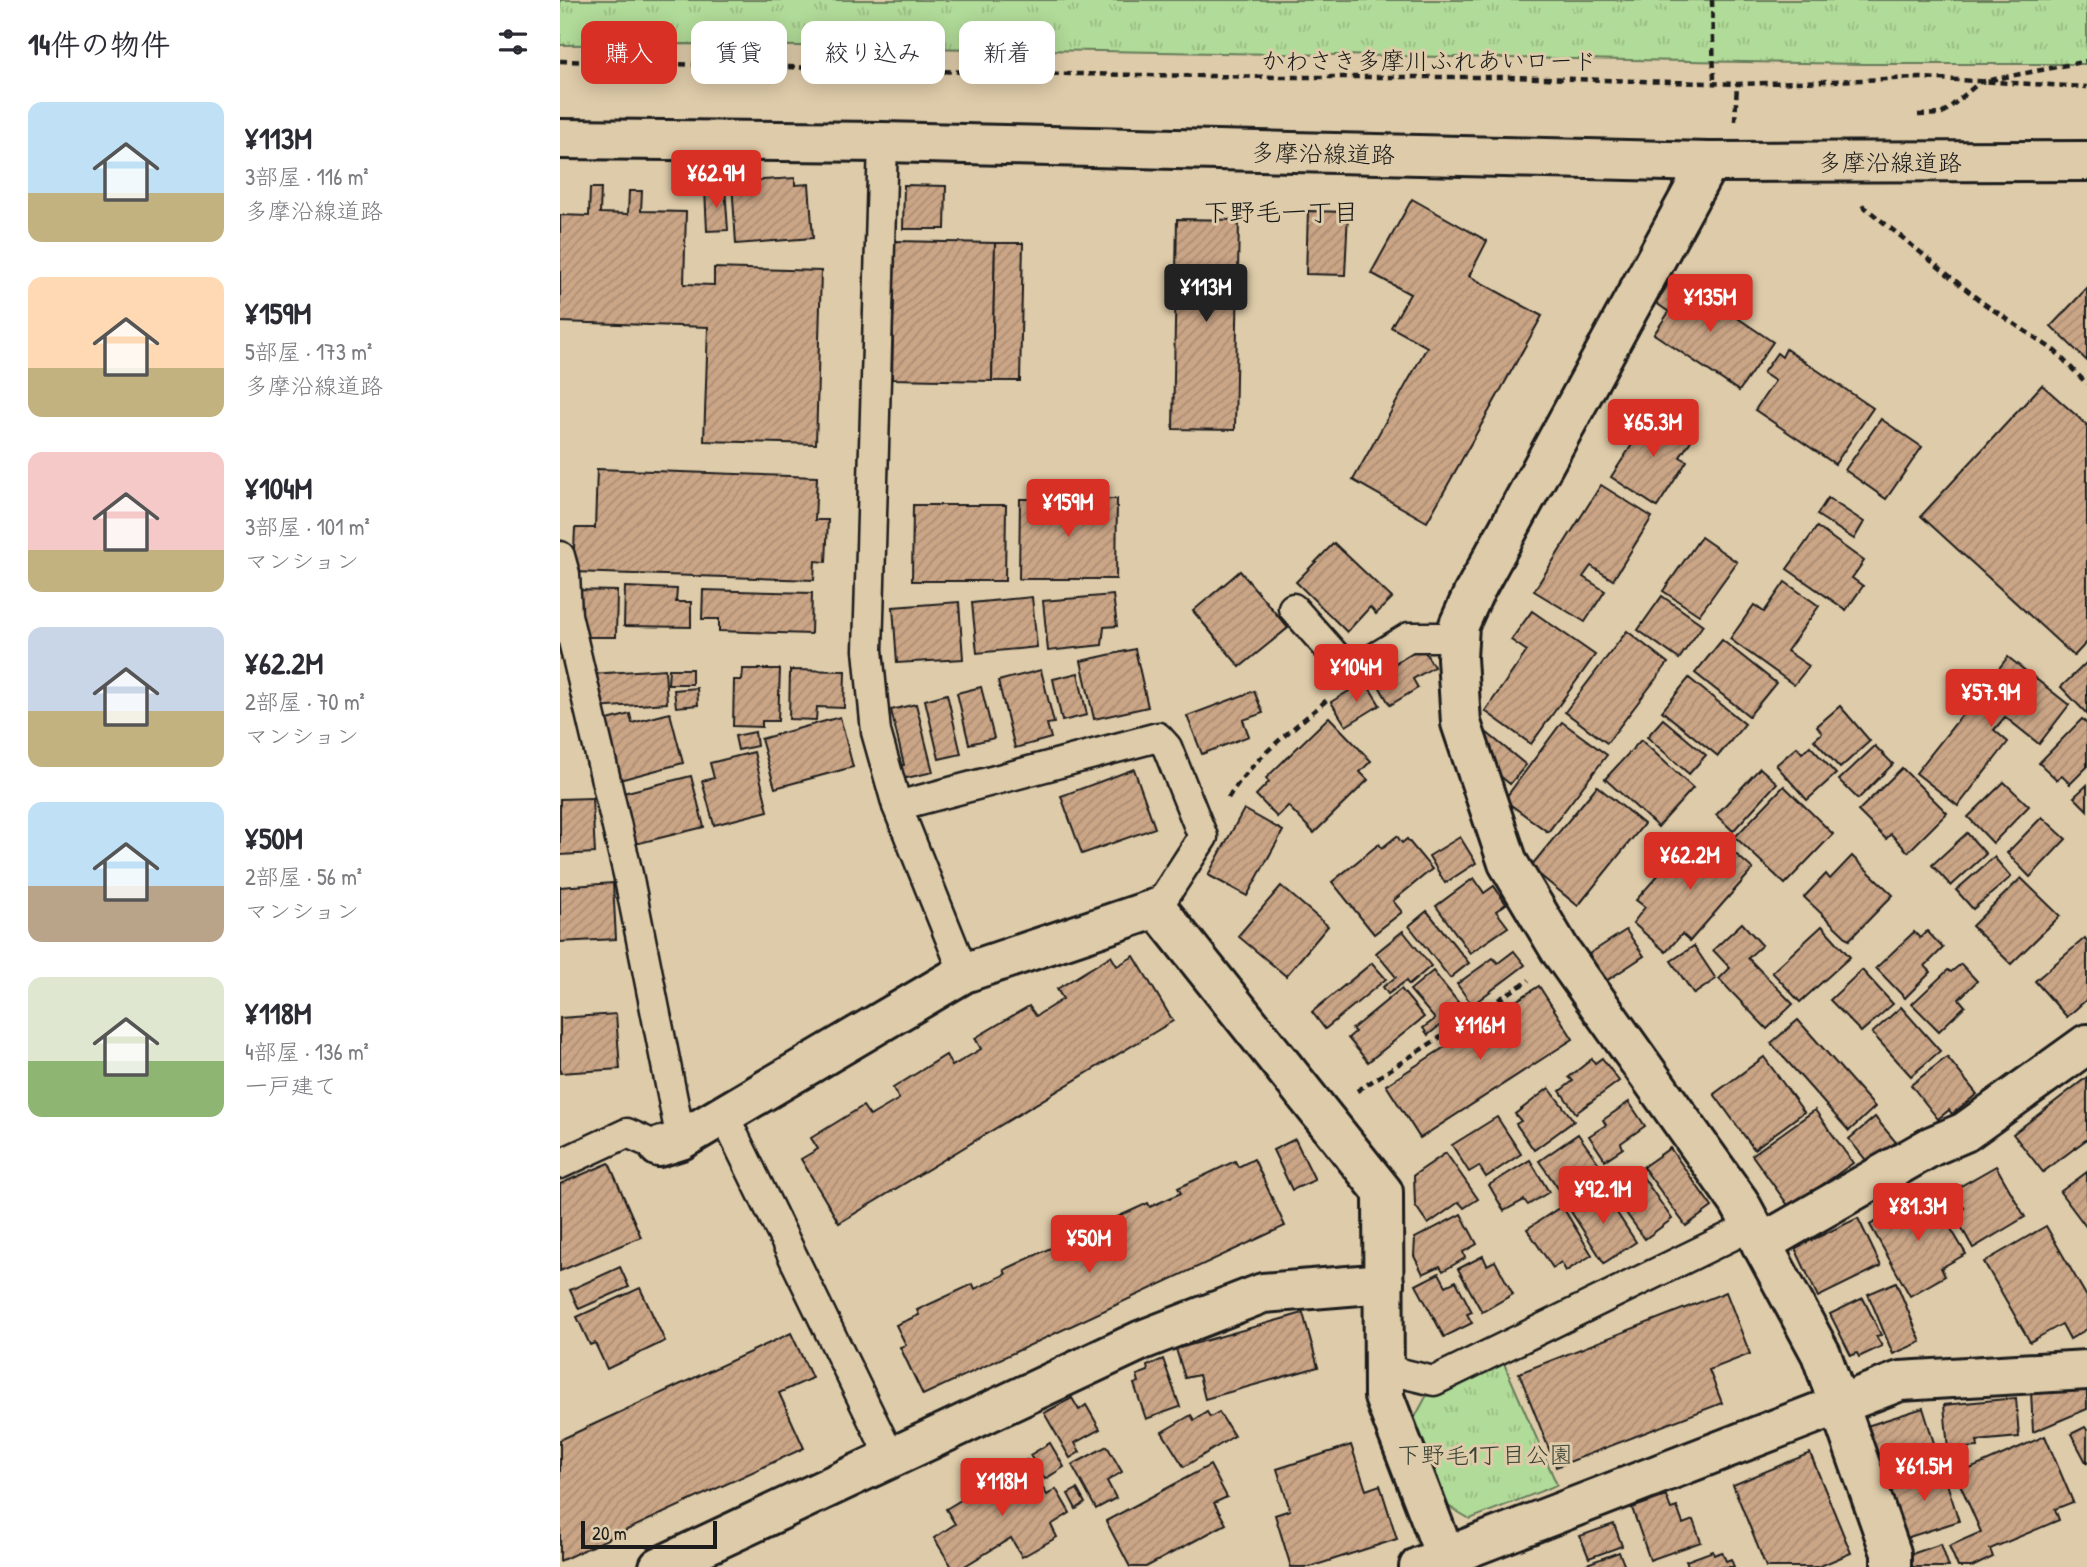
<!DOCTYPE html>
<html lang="ja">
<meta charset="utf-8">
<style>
:root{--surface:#fff;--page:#f2f2f3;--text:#2b2b33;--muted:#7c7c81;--accent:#d93025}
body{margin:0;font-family:"Patrick Hand","Klee One",sans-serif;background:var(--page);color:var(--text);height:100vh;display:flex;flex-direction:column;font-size:26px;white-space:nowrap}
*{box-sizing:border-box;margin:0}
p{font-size:23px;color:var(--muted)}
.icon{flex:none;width:38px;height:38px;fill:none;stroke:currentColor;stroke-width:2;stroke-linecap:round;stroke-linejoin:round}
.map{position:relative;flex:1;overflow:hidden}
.panel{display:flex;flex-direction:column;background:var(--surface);width:560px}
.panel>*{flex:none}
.guide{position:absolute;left:21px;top:21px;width:665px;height:63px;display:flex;gap:14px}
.scale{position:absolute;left:21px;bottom:18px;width:136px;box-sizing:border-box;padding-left:7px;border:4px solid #1c1c1c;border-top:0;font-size:19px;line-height:24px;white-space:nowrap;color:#1c1c1c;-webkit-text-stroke:5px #decba9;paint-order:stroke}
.price{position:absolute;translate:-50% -60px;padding:0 16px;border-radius:7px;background:var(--accent);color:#fff;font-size:23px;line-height:46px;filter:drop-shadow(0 2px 4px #0008)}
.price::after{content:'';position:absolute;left:50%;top:42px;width:21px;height:16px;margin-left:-10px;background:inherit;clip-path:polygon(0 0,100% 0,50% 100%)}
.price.active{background:#222;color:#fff}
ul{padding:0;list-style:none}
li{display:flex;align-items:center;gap:21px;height:175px;padding:0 28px}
li span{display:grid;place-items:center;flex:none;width:196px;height:140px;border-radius:14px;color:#555}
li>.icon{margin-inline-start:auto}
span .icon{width:84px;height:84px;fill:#fffc;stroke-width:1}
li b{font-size:30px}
h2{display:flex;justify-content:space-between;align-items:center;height:84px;padding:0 28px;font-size:30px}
.pill{padding:0 24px;border-radius:14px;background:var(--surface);box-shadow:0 4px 18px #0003;font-size:24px;line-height:63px}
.pill.active{background:var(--accent);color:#fff}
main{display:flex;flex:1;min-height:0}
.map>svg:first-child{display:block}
.grass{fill:url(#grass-tufts);stroke:#667c5a;stroke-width:2}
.building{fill:url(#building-hatch);stroke:#1c1c1c;stroke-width:2}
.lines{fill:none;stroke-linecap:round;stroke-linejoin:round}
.lane-casing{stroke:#1c1c1c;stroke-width:33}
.street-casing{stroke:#1c1c1c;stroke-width:44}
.primary-casing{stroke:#1c1c1c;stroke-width:44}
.path{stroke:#1c1c1c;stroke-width:4.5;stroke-dasharray:7 5;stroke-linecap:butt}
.lane{stroke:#decba9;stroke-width:28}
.street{stroke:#decba9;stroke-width:38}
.primary{stroke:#decba9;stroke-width:38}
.labels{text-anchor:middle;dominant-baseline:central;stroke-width:6;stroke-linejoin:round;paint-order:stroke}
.street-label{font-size:24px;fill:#1c1c1c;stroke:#decba9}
.park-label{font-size:24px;fill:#3a4235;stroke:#decba9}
.neighbourhood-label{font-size:26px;fill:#1c1c1c;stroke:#decba9}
</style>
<main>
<section class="panel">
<h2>14件の物件<svg class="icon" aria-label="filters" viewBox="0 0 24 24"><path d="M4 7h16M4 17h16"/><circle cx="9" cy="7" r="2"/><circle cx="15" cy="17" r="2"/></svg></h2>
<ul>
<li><span style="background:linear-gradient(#bfe0f5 65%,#c2b280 0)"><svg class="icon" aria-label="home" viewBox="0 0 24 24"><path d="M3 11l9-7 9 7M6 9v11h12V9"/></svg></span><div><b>¥113M</b><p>3部屋 · 116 m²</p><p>多摩沿線道路</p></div></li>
<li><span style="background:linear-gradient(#ffd9b3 65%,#c2b280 0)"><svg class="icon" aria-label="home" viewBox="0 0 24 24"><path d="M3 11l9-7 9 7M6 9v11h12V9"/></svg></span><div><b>¥159M</b><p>5部屋 · 173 m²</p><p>多摩沿線道路</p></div></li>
<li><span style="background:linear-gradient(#f6c9c9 70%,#c2b280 0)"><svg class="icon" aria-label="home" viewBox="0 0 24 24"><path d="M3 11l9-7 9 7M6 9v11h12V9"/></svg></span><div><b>¥104M</b><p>3部屋 · 101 m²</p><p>マンション</p></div></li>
<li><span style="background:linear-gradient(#c9d6e8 60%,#c2b280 0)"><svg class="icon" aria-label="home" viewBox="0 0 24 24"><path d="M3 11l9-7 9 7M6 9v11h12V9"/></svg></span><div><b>¥62.2M</b><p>2部屋 · 70 m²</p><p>マンション</p></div></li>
<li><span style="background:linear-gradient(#bfe0f5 60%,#b9a48a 0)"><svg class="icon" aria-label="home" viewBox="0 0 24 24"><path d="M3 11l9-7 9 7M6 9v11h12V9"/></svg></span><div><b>¥50M</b><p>2部屋 · 56 m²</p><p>マンション</p></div></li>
<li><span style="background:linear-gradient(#dfe7d0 60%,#8fb573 0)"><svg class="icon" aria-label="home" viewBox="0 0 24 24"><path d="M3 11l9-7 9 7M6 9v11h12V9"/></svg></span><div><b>¥118M</b><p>4部屋 · 136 m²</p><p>一戸建て</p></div></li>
</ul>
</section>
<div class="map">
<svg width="1527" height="1567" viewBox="0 0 1527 1567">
<defs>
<pattern id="grass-tufts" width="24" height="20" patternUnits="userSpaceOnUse" patternTransform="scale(1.75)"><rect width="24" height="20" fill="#b1db98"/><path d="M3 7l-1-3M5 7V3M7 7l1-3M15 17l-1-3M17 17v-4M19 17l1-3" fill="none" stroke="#98bb82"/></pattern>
<pattern id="building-hatch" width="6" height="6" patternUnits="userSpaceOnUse" patternTransform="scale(1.75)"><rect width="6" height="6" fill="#caa586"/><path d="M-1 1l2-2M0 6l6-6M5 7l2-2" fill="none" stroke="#ad8d73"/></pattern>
</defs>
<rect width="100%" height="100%" fill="#decba9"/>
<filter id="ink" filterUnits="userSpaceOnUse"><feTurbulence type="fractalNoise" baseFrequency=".0143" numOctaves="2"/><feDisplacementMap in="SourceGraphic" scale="14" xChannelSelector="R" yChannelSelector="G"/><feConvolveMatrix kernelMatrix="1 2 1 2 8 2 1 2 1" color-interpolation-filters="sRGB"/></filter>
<g filter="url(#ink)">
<g class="grass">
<polygon points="0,0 1527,0 1527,64 1303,64 126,44 0,45"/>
<polygon points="942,1359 997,1485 910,1519 888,1506 854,1419 868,1393"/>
</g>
<g class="building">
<polygon points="235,178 235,185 249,184 253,238 176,244 172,182"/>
<polygon points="344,185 386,186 385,229 343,229"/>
<polygon points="30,188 41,188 40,213 68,214 69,191 82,191 81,211 126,212 124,284 154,285 154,268 261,271 256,444 144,441 148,327 0,322 0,215 29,216"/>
<polygon points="165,188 168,230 147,231 145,189"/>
<polygon points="852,199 927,241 909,276 982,316 867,522 793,480 867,347 831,327 850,294 811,273"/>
<polygon points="748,211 788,212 785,275 746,274"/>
<polygon points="617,219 679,220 675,430 613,429"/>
<polygon points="335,241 435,243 432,381 332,379"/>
<polygon points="435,243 463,243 460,381 432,381"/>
<polygon points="1114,275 1213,342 1179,391 1094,334 1109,312 1096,303"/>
<polygon points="1527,288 1527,361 1491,326"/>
<polygon points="1226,349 1313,408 1275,464 1195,410 1215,381 1203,373 1217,353 1222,357"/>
<polygon points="1482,385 1527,425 1527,642 1514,656 1361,516"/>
<polygon points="1087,410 1132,439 1120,457 1127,461 1097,507 1051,477 1077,437 1071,433"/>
<polygon points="1321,419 1362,447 1326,499 1285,470"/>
<polygon points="37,469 257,477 255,520 268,520 266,562 255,561 254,580 13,572 15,528 35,528"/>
<polygon points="1041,485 1092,517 1053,580 1031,566 1023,577 1045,591 1025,622 974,591"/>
<polygon points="1268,498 1304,522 1294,539 1257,515"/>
<polygon points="460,499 557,499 556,579 459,579"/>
<polygon points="353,505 446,505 445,581 352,581"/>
<polygon points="1257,527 1304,561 1292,578 1303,586 1286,610 1227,569"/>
<polygon points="1141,537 1177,562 1139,615 1103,591"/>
<polygon points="774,543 832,598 816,614 810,607 787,632 736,582"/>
<polygon points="680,571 728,628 680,667 633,611"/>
<polygon points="1225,582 1259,606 1227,651 1249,666 1234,685 1170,639 1194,605 1204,612"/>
<polygon points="65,587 117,589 116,602 131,602 131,627 64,626"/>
<polygon points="13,590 57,591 56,637 19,637"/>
<polygon points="143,590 252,593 251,634 159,631 159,619 142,619"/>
<polygon points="553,595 557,626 544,627 542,645 488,651 483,601"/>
<polygon points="1102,596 1143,625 1119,659 1078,630"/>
<polygon points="472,597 477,647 417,653 412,603"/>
<polygon points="399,602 403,659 337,663 333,607"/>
<polygon points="972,611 1035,655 971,744 925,711 967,651 951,640"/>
<polygon points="1067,631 1108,663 1047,743 1005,712"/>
<polygon points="1162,640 1216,683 1189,716 1135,673"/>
<polygon points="862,647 874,667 853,679 858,688 830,705 812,674"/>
<polygon points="575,649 588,707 534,719 521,661"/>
<polygon points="1448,657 1509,705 1479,744 1445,717 1434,730 1448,742 1398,806 1356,773"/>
<polygon points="1527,662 1527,714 1501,687"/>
<polygon points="105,669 107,703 35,708 32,674"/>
<polygon points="109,669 132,669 132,684 108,684"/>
<polygon points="183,669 220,669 218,721 202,721 202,727 173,726 174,680 182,680"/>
<polygon points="230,670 285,671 284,708 257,707 256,720 229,719"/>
<polygon points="481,670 494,723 487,724 491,738 455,748 438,681"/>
<polygon points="518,673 527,715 502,721 493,679"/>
<polygon points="1129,678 1185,724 1158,756 1102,711"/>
<polygon points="805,681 820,705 786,726 771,702"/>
<polygon points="421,687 434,738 409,744 397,693"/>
<polygon points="137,688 138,705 116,707 114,690"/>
<polygon points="694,691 703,713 683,720 689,736 642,754 627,716"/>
<polygon points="387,694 401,754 379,759 365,700"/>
<polygon points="356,704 373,772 342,779 339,766 344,765 331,710"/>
<polygon points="1280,706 1310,741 1280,768 1254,740 1262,733 1257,726"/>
<polygon points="110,713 123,763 52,782 37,723 70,714 72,723"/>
<polygon points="280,717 293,767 215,788 201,739"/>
<polygon points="769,717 811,761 800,772 808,780 754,833 728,806 717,817 696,795 709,782 706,778"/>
<polygon points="1103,719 1146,755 1129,774 1087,737"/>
<polygon points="1522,719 1527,724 1527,767 1510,784 1502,776 1497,780 1479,763"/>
<polygon points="1002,722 1047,755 988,832 944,800"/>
<polygon points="195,732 197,746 178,750 175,736"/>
<polygon points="926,732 966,765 950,784 929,767 921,736"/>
<polygon points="1081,740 1133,788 1098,827 1045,779"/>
<polygon points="1250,746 1276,774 1247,800 1216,765 1237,747 1242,753"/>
<polygon points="1315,746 1333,764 1298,799 1279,780"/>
<polygon points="194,752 208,811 154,825 142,781 154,778 150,763"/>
<polygon points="1200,768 1217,783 1173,831 1156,815"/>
<polygon points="1342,768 1387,813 1348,852 1331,834 1326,839 1298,811"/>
<polygon points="574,769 595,828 522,854 501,796"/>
<polygon points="131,776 144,827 67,846 55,795"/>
<polygon points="1444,782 1469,806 1433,843 1408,817"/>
<polygon points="1527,785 1527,810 1514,797"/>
<polygon points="1037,786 1084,824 1018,906 970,867"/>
<polygon points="1224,786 1273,834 1225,884 1175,837"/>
<polygon points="32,798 35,853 0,855 0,799"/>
<polygon points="684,809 723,831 687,896 648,875"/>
<polygon points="1482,817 1506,839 1470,877 1447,853"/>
<polygon points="1407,833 1426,854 1391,886 1372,865"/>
<polygon points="1154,835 1193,869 1130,941 1122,934 1106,952 1073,923 1085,907 1076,900 1124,846 1136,856"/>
<polygon points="837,836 842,843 847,839 872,869 833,901 842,912 814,934 772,882 819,844 822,848"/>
<polygon points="900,837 916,863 885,883 869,856"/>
<polygon points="1292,856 1333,895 1289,940 1244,897 1266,874 1270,879"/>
<polygon points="1434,857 1451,877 1413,909 1396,890"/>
<polygon points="914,878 924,893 934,886 946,904 936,911 948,927 910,953 876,906"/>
<polygon points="1461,878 1500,916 1451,964 1412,926"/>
<polygon points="53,883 56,939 0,942 0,887"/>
<polygon points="721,886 768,926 726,976 678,936"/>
<polygon points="867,911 909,963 890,978 849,926"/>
<polygon points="1182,923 1202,945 1188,958 1233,1004 1207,1029 1159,979 1170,968 1153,950"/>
<polygon points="1262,926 1290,957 1240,1002 1212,972"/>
<polygon points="1066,930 1084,956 1046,981 1029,954"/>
<polygon points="843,931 871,966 849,985 846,981 828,994 823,987 836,977 816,953"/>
<polygon points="1367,931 1383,948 1365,966 1371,972 1345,998 1316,968 1354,932 1360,938"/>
<polygon points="1525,938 1527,941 1527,999 1507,1017 1475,981"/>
<polygon points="1134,946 1156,979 1134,994 1111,961"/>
<polygon points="954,951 965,965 912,1005 897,984 933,958 938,963"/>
<polygon points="551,956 557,966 574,956 613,1021 279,1223 241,1159 258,1149 251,1138 303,1106 310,1116 339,1099 333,1088 386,1055 392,1066 421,1049 415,1038 469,1006 476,1016 503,999 497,989"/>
<polygon points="812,963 826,979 765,1029 752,1012"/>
<polygon points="1401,964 1417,981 1399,999 1405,1006 1379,1031 1352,1004 1388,970 1391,972"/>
<polygon points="1302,970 1333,1004 1301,1032 1270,1000"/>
<polygon points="873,971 902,1007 868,1035 863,1028 875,1019 850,990"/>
<polygon points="979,986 1013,1039 860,1138 826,1085"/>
<polygon points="841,989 864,1017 808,1062 788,1038 795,1032 792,1029"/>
<polygon points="1341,1007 1380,1051 1351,1076 1312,1033"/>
<polygon points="56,1014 60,1069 0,1073 0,1018"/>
<polygon points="1238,1020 1315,1107 1289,1131 1211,1043"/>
<polygon points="1204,1057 1244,1112 1194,1149 1154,1094"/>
<polygon points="1387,1057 1417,1094 1392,1114 1389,1110 1378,1119 1351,1085"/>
<polygon points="1042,1058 1059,1081 1016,1113 1000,1091 1013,1081 1009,1077 1032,1059 1035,1063"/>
<polygon points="1527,1077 1527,1139 1483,1172 1453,1134"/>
<polygon points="989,1088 1014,1121 974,1150 956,1124 961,1121 955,1114"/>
<polygon points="1069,1102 1085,1126 1061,1143 1063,1148 1045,1160 1029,1136 1046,1125 1043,1120"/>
<polygon points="1255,1110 1293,1163 1230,1208 1192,1155"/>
<polygon points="937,1117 961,1154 926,1177 919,1166 909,1172 892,1145"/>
<polygon points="1315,1117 1340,1147 1313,1169 1289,1139"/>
<polygon points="1018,1134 1044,1171 1005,1198 979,1161"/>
<polygon points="735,1139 755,1180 732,1190 713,1150"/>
<polygon points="1110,1148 1152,1207 1126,1226 1083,1167"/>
<polygon points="886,1153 918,1199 904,1208 899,1202 868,1224 855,1205 854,1175"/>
<polygon points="694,1159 725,1226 363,1395 340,1347 346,1345 336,1325 359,1315 357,1310 413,1284 415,1289 446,1274 444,1270 501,1243 503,1248 534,1234 531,1229 588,1203 590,1207 621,1193 618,1188 675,1161 678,1167"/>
<polygon points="970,1160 989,1192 968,1205 964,1200 944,1211 929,1185"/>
<polygon points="49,1163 81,1237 0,1271 0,1184"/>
<polygon points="1436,1166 1465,1217 1413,1248 1394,1214 1404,1208 1394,1190"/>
<polygon points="1076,1167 1112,1219 1085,1239 1048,1188"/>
<polygon points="1527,1172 1527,1228 1500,1192"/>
<polygon points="1042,1190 1076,1242 1044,1263 1010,1210"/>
<polygon points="1369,1192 1406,1254 1381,1268 1385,1276 1350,1296 1310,1225"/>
<polygon points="1002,1206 1032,1255 1006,1271 1001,1262 993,1268 967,1229"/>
<polygon points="901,1214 917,1244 903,1252 905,1258 883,1271 880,1266 863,1274 854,1256 855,1238"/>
<polygon points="1298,1218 1321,1266 1258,1297 1235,1248"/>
<polygon points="1486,1226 1527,1297 1527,1329 1510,1339 1502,1324 1470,1342 1424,1262"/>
<polygon points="923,1256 927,1265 935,1261 953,1294 922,1312 898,1269"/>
<polygon points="60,1267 69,1287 19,1309 10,1290"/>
<polygon points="879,1273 886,1286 896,1281 912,1312 907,1314 912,1323 884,1337 856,1285"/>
<polygon points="1336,1282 1361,1342 1333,1354 1308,1294"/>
<polygon points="80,1288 105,1341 47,1369 35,1343 30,1345 17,1317"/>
<polygon points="1166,1292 1190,1354 1149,1370 1162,1403 996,1467 959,1373"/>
<polygon points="1303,1298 1321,1335 1316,1336 1322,1346 1299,1357 1297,1353 1291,1356 1270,1314"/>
<polygon points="743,1313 758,1367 645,1399 639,1375 625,1378 616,1349"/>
<polygon points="231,1333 252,1378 219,1393 244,1448 0,1561 0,1440"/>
<polygon points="603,1359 620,1407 586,1419 574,1384 579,1382 577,1375 588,1371 587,1366"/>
<polygon points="1527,1389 1527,1409 1473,1432 1471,1391"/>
<polygon points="512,1398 519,1410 526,1405 540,1429 515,1443 520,1452 510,1458 484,1413"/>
<polygon points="1456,1398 1459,1437 1417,1441 1418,1447 1388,1449 1384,1405"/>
<polygon points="1363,1408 1379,1459 1323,1477 1307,1426"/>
<polygon points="647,1412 650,1417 659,1412 674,1436 624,1467 602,1432 631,1415 634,1420"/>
<polygon points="1525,1427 1527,1430 1527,1464 1511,1434"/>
<polygon points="1485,1436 1513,1502 1495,1509 1499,1520 1430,1549 1433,1557 1412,1567 1398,1567 1389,1546 1421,1532 1396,1475"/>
<polygon points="490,1443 504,1467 485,1479 470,1455"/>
<polygon points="791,1445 806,1490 820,1485 837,1539 750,1567 731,1567 715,1515 730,1510 717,1469"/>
<polygon points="547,1446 562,1472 547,1481 556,1498 536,1509 512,1465"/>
<polygon points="1250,1453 1291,1553 1258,1567 1206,1567 1173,1485"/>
<polygon points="467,1460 487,1495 496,1489 510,1513 491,1525 497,1537 462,1557 451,1538 403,1567 392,1567 374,1538 395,1524 386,1509"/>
<polygon points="650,1465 667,1497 654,1503 666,1524 586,1567 570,1567 546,1521"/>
<polygon points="1382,1468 1399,1521 1346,1538 1329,1485"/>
<polygon points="517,1489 525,1503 516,1509 508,1494"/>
<polygon points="1106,1496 1111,1509 1117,1507 1123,1524 1133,1520 1141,1542 1090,1560 1072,1508"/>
<polygon points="1054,1524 1062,1546 1029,1558 1020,1536"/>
<polygon points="1381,1544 1389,1567 1346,1567 1343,1557"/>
<polygon points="1153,1551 1154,1555 1162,1552 1166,1561 1171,1559 1174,1567 1129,1567 1126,1561"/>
<polygon points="1059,1552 1065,1567 1019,1567"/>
</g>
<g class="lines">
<g class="lane-casing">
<g id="lane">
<polyline points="323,142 308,650 316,732 337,806 404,973"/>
<polyline points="0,556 5,574 7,615 68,874 121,1140"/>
<polyline points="733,608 781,662 793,671 849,637 899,637"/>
<polyline points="337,806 598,737 607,747 643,837 597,908"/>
<polyline points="164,1115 331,1458"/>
<polyline points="0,1164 67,1133 99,1147"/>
<polyline points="824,1369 874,1381 1192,1226"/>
</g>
</g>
<g class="street-casing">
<g id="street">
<polyline points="1149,162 913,594 899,625 897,658 901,723 948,863 1000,950 1179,1202 1261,1354 1331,1553 1331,1567"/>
<polyline points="99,1147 121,1140 404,973 597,908 823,1192 824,1397 886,1558"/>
<polyline points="1201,1244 1372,1146 1405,1132 1527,1044"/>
<polyline points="99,1567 582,1340 703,1293 824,1283"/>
<polyline points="859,1567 1340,1381 1527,1370"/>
</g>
</g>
<g class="primary-casing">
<polyline id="primary" points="0,139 323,142 1149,162 1527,161"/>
</g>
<g class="path">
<polyline points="1152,0 1154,81"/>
<polyline points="0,61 448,73 717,77 948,77 1177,84 1361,78 1527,87"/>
<polyline points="1358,115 1382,114 1420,82 1527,61"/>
<polyline points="1175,121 1177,84"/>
<polyline points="1302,205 1423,303 1495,351 1527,384"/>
<path d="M668,798C693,758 732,730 768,699"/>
<polyline points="797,1091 969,980"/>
</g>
<use href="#lane" class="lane"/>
<use href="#street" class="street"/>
<use href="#primary" class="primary"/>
</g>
</g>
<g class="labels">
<g class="street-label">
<text x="869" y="60">かわさき多摩川ふれあいロード</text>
<text transform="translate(763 153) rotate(1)">多摩沿線道路</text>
<text x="1330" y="162">多摩沿線道路</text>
</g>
<g class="park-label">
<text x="925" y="1454">下野毛1丁目公園</text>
</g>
<g class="neighbourhood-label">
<text x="721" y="211">下野毛一丁目</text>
</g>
</g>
</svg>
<div class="scale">20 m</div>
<b class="price" style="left:156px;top:210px">¥62.9M</b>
<b class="price active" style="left:646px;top:324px">¥113M</b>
<b class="price" style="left:1150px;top:334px">¥135M</b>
<b class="price" style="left:1093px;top:459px">¥65.3M</b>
<b class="price" style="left:508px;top:539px">¥159M</b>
<b class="price" style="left:796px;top:704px">¥104M</b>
<b class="price" style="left:1431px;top:729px">¥57.9M</b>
<b class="price" style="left:1130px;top:892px">¥62.2M</b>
<b class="price" style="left:920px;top:1062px">¥116M</b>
<b class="price" style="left:1043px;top:1226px">¥92.1M</b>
<b class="price" style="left:1358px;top:1243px">¥81.3M</b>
<b class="price" style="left:529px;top:1275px">¥50M</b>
<b class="price" style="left:1364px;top:1503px">¥61.5M</b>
<b class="price" style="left:442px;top:1518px">¥118M</b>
<div class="guide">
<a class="pill active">購入</a>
<a class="pill">賃貸</a>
<a class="pill">絞り込み</a>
<a class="pill">新着</a>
</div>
</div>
</main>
